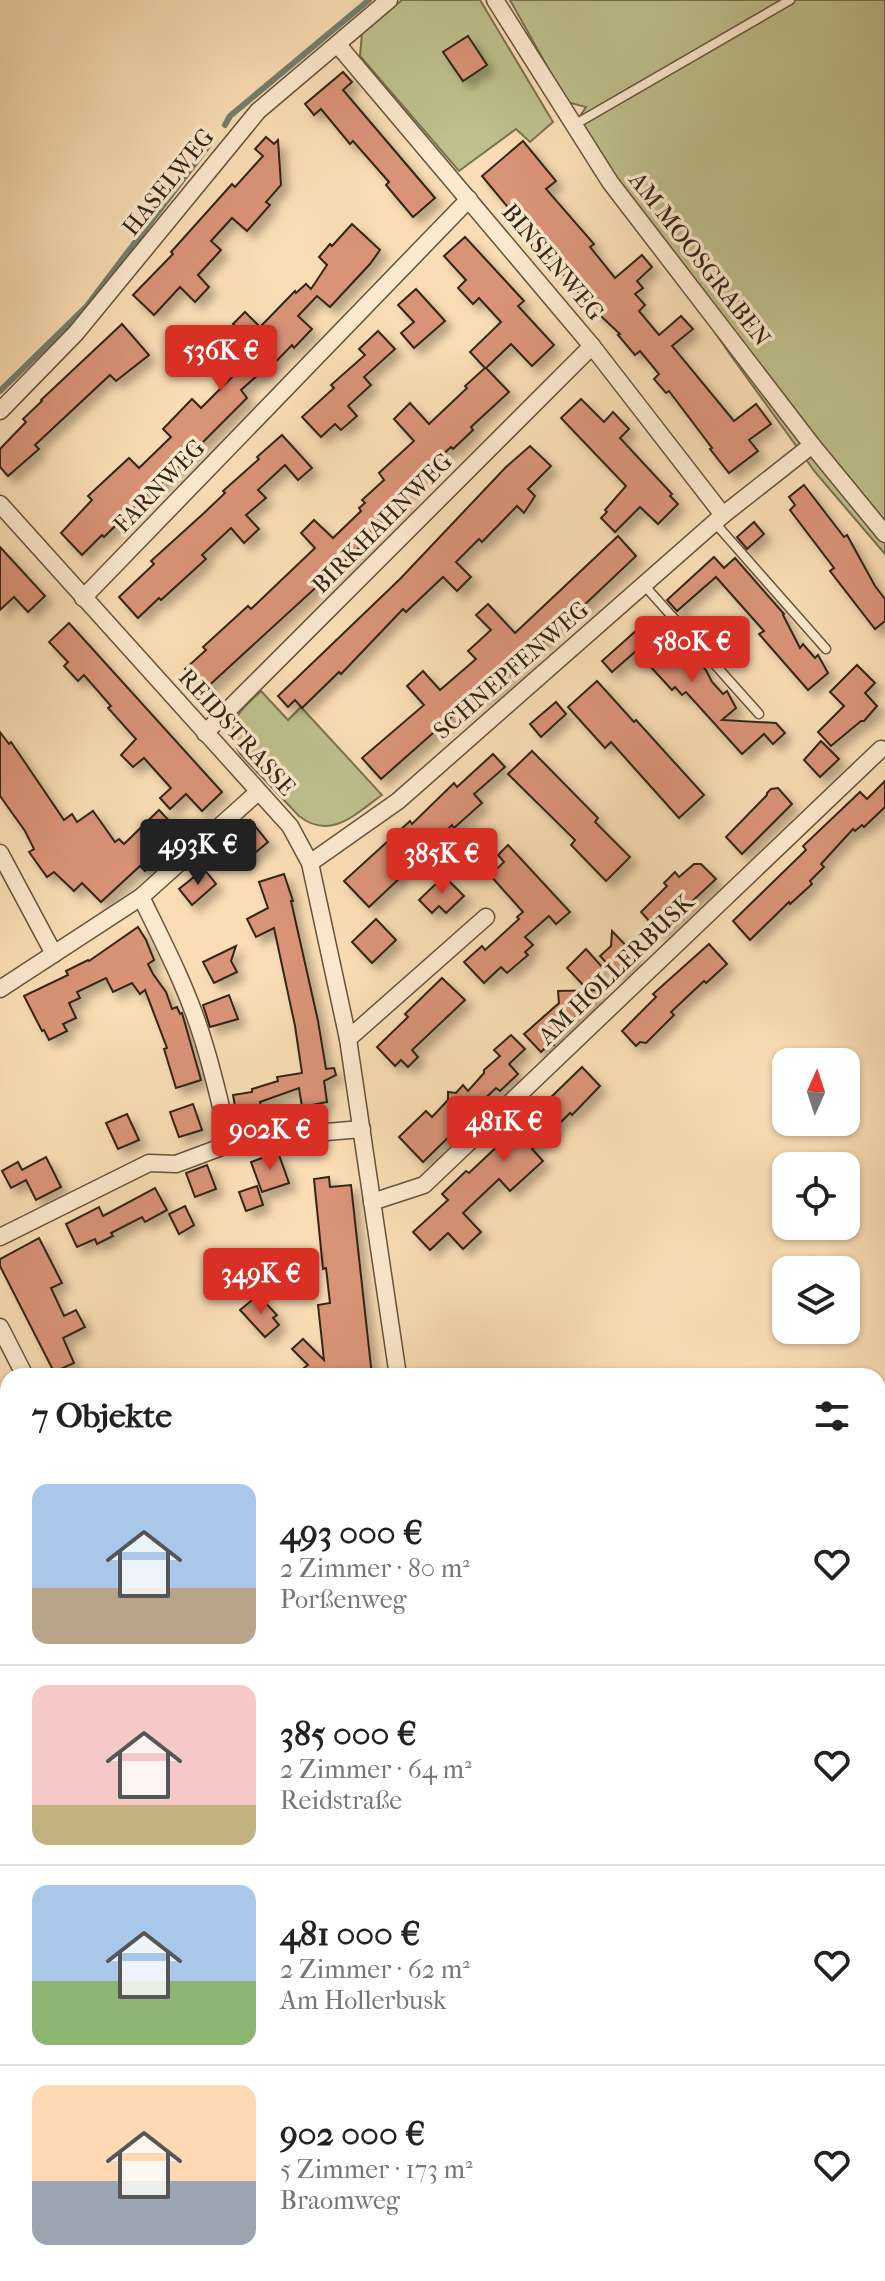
<!DOCTYPE html>
<html lang="de">
<meta charset="utf-8">
<style>
:root{--surface:#fff;--page:#f6f6f6;--text:#222;--muted:#767676;--line:#e0e0e0;--accent:#d93025}
body{margin:0;font-family:"IM FELL French Canon",serif;background:var(--page);color:var(--text);height:100vh;display:flex;flex-direction:column;font-size:30px;white-space:nowrap}
*{box-sizing:border-box;margin:0}
p{font-size:26px;color:var(--muted)}
.icon{flex:none;width:44px;height:44px;fill:none;stroke:currentColor;stroke-width:2;stroke-linecap:round;stroke-linejoin:round}
.map{position:relative;flex:1;overflow:hidden}
.side{position:absolute;left:0px;top:1368px;width:886px;height:914px;display:flex;flex-direction:column;background:var(--surface);border-radius:24px 24px 0 0;box-shadow:0 2px 6px #0004}
.side>*{flex:none}
.needle{width:52px;rotate:3deg}
.controls{position:absolute;left:772px;top:1048px;display:grid;gap:16px}
.controls a{display:grid;place-items:center;width:88px;height:88px;border-radius:16px;background:var(--surface);box-shadow:0 2px 6px #0004;font-size:40px}
.price{position:absolute;translate:-50% -68px;padding:0 18px;border-radius:8px;background:var(--accent);color:#fff;font-size:26px;line-height:52px;filter:drop-shadow(0 2px 4px #0008)}
.price::after{content:'';position:absolute;left:50%;top:48px;width:24px;height:18px;margin-left:-12px;background:inherit;clip-path:polygon(0 0,100% 0,50% 100%)}
.price.active{background:#222;color:#fff}
ul{padding:0;list-style:none}
li{display:flex;align-items:center;gap:24px;height:200px;padding:0 32px}
li+li{border-top:2px solid var(--line)}
li span{display:grid;place-items:center;flex:none;width:224px;height:160px;border-radius:16px;color:#555}
li>.icon{margin-inline-start:auto}
span .icon{width:96px;height:96px;fill:#fffc;stroke-width:1}
li b{font-size:34px}
h2{display:flex;justify-content:space-between;align-items:center;height:96px;padding:0 32px;font-size:34px}
.map>svg:first-child{display:block}
.green{fill:#bfc08c;stroke:#797250;stroke-width:2}
.lines{fill:none;stroke-linecap:round;stroke-linejoin:round}
.stream{stroke:#74806d;stroke-width:6}
.building{fill:#d99377;stroke:#332514;stroke-width:2;filter:url(#shadow)}
.lane-casing{stroke:#65533c;stroke-width:11}
.street-casing{stroke:#65533c;stroke-width:19}
.path{stroke:#332514;stroke-width:3;stroke-dasharray:6 4;stroke-linecap:butt}
.lane{stroke:#fce9ce;stroke-width:8}
.street{stroke:#fce9ce;stroke-width:16}
.labels{text-anchor:middle;dominant-baseline:central;stroke-width:7;stroke-linejoin:round;paint-order:stroke}
.street-label{font-size:24px;fill:#332514;stroke:#fce9ce}
</style>
<div class="map">
<svg width="885" height="2281" viewBox="0 0 885 2281">
<defs>
<filter id="shadow"><feDropShadow dx="7" dy="7" stdDeviation="4" flood-color="#0004"/></filter>
</defs>
<rect width="100%" height="100%" fill="#faddb4"/>
<filter id="stains"><feTurbulence type="fractalNoise" baseFrequency=".0025" numOctaves="4"/><feColorMatrix values="0 0 0 0 .2 0 0 0 0 .09 0 0 0 0 .02 0 0 0 .5 -.17"/></filter>
<radialGradient id="worn" r=".72"><stop offset=".6" stop-color="#630" stop-opacity="0"/><stop offset="1" stop-color="#630" stop-opacity=".3"/></radialGradient>
<g class="green">
<polygon points="402,0 480,0 553,122 530,142 516,129 459,171 360,56 362,33"/>
<polygon points="510,0 885,0 885,554 815,472 729,353 574,125 586,107 567,102"/>
<path d="M261,691L288,720L301,707L382,795C355,814 331,841 299,816L240,754C222,725 240,711 261,691Z"/>
</g>
<g class="lines">
<g class="stream">
<polyline points="225,125 230,116 369,0"/>
<polyline points="0,391 86,307 212,141"/>
</g>
</g>
<g class="building">
<polygon points="468,36 487,65 463,81 443,52"/>
<polygon points="343,72 352,82 343,90 435,198 413,217 386,185 389,182 353,141 350,144 321,109 314,115 305,104"/>
<polygon points="266,137 274,144 278,140 281,185 266,202 270,205 247,231 232,218 211,241 221,250 198,275 209,287 195,302 180,287 154,315 133,295 173,254 171,252 232,184 235,187 263,156 255,149"/>
<polygon points="523,141 556,181 546,189 594,244 590,247 615,278 642,255 652,267 637,281 643,288 635,294 645,305 639,311 659,335 681,316 693,329 672,346 734,421 756,404 771,424 749,440 758,451 729,473 710,449 712,448 669,391 666,393 654,379 659,374 640,351 635,355 618,335 620,334 588,304 482,176"/>
<polygon points="352,224 380,250 370,264 330,307 317,296 298,316 312,329 294,348 292,345 262,376 259,374 241,390 247,398 158,487 156,486 104,537 102,535 82,555 61,533 92,500 88,496 129,458 139,468 171,437 163,429 192,399 201,408 243,366 242,364 258,348 233,324 245,312 260,327 295,291 296,293 306,284 311,289 327,265 319,257 330,244 332,246"/>
<polygon points="465,237 524,301 518,306 554,345 532,366 511,344 486,368 509,392 471,427 473,430 453,449 451,447 401,493 407,500 370,533 372,536 204,690 185,669 206,650 203,647 248,606 251,609 315,548 301,533 314,520 333,538 361,511 359,508 365,503 362,500 384,480 379,473 414,441 394,419 410,403 429,424 467,388 465,386 485,368 470,352 501,322 479,298 473,304 458,288 466,280 444,256"/>
<polygon points="416,289 445,321 414,348 401,333 414,322 398,305"/>
<polygon points="122,324 149,355 116,381 110,375 35,445 39,449 8,476 0,467 0,449 26,422 23,419 42,401 41,400"/>
<polygon points="378,331 395,349 364,377 371,385 348,406 357,416 341,430 335,424 321,437 302,417 334,388 331,385 365,355 359,349"/>
<polygon points="581,399 604,422 613,412 629,429 620,438 672,494 670,496 678,504 658,524 640,507 615,532 601,518 607,512 605,510 626,486 561,418"/>
<polygon points="282,435 312,468 298,480 285,465 258,490 266,498 246,515 259,529 244,543 231,528 202,555 206,559 161,600 159,598 138,618 119,597 154,564 151,561 204,513 225,493 223,491 259,459 257,457"/>
<polygon points="530,446 551,466 528,489 535,496 524,513 517,506 482,542 479,539 456,562 471,577 457,591 443,577 406,612 403,609 341,674 339,672 302,708 295,700 288,707 278,696 400,579 506,467"/>
<polygon points="804,485 844,537 847,535 875,586 885,599 885,621 875,629 830,571 834,568 790,510 795,505 789,497"/>
<polygon points="754,522 764,534 747,549 737,537"/>
<polygon points="618,536 636,556 579,610 576,606 549,632 551,635 541,644 538,641 526,658 486,696 484,694 474,701 459,713 457,712 381,779 362,758 424,705 407,686 423,671 440,690 476,659 468,651 491,630 476,615 488,604 515,633"/>
<polygon points="0,547 45,596 28,612 14,597 0,610"/>
<polygon points="714,557 724,568 735,558 784,614 783,615 800,648 803,644 815,658 818,655 828,673 808,690 759,634 764,631 716,577 677,611 667,600"/>
<polygon points="69,623 222,792 202,811 186,794 170,809 160,798 171,788 144,758 133,767 121,755 136,739 108,708 111,706 84,675 78,681 64,666 68,662 49,642"/>
<polygon points="665,625 706,670 712,682 723,694 727,691 736,708 722,720 776,723 785,733 773,744 764,734 742,754 686,692 682,695 675,687 672,690 636,651 612,672 602,661 638,629 648,640"/>
<polygon points="857,665 875,683 865,693 877,706 864,721 861,721 831,746 818,732 844,706 830,692"/>
<polygon points="597,681 634,722 636,720 704,795 679,818 611,742 605,748 568,707"/>
<polygon points="556,702 566,714 541,737 530,724"/>
<polygon points="0,732 9,744 11,742 64,820 72,814 77,822 93,811 115,842 119,839 124,844 159,810 174,826 165,835 175,845 145,871 140,866 101,902 82,883 74,891 54,872 47,877 29,852 34,849 25,831 0,796"/>
<polygon points="821,741 839,759 820,777 804,760"/>
<polygon points="532,751 598,818 595,822 630,857 606,881 571,845 575,840 508,774"/>
<polygon points="493,754 505,767 474,794 482,803 454,828 452,825 432,844 427,839 395,869 402,876 369,907 344,881 410,821 412,824 454,783 457,787"/>
<polygon points="885,781 885,807 864,827 862,825 855,831 853,829 821,864 824,867 810,881 812,884 790,904 789,902 750,940 733,921 806,850 803,846 860,792 867,799"/>
<polygon points="778,788 792,804 742,854 726,837 767,795 767,793 771,789"/>
<polygon points="250,820 268,842 245,861 227,840"/>
<polygon points="508,845 570,912 556,924 549,916 525,937 533,945 525,952 528,955 507,973 501,967 484,983 464,962 482,946 485,950 519,919 517,917 523,912 490,875 504,862 498,855"/>
<polygon points="694,864 701,864 716,879 659,932 641,912 667,886 664,883 675,872 679,877"/>
<polygon points="204,869 216,884 192,905 179,889"/>
<polygon points="284,874 293,901 291,901 318,1021 326,1069 334,1068 336,1075 324,1081 327,1102 302,1107 299,1088 260,1102 263,1119 238,1123 233,1095 252,1092 252,1089 278,1081 277,1077 302,1073 295,1026 274,928 256,937 247,919 268,908 259,882"/>
<polygon points="444,876 464,896 446,913 439,906 432,913 419,900"/>
<polygon points="376,919 396,940 372,963 352,942"/>
<polygon points="138,927 146,940 154,960 148,964 153,974 166,992 172,1009 177,1007 180,1014 182,1013 201,1080 176,1088 164,1049 167,1048 145,990 140,994 132,983 113,992 106,978 77,992 80,998 69,1003 76,1018 63,1024 67,1031 49,1040 44,1030 42,1031 24,996 68,975 66,971 88,960 89,961"/>
<polygon points="612,931 636,956 617,974 600,956 611,946"/>
<polygon points="709,944 727,964 706,983 704,981 671,1012 674,1015 646,1043 640,1042 636,1046 622,1031 656,997 653,994"/>
<polygon points="236,946 231,961 237,972 214,983 203,962"/>
<polygon points="586,949 603,968 585,987 567,968"/>
<polygon points="442,978 465,1000 412,1050 418,1057 408,1067 401,1060 395,1066 377,1047 408,1017 405,1014"/>
<polygon points="603,990 559,1032 560,1034 554,1040 554,1045 549,1044 541,1052 524,1034 559,1003 558,991"/>
<polygon points="229,995 238,1019 210,1027 203,1005"/>
<polygon points="511,1035 525,1049 509,1064 518,1074 500,1091 496,1088 457,1125 459,1127 423,1162 399,1137 426,1111 432,1117 448,1100 448,1092 456,1093 463,1085 468,1091 484,1073 484,1070 500,1056 494,1050"/>
<polygon points="582,1067 600,1086 572,1115 570,1113 554,1129 553,1135 548,1135 532,1149 543,1161 510,1191 499,1179 463,1213 481,1232 463,1249 448,1233 430,1250 413,1232 448,1200 442,1194 466,1171 469,1173 505,1139 507,1140"/>
<polygon points="193,1104 202,1130 179,1137 170,1112"/>
<polygon points="127,1114 139,1140 118,1149 106,1123"/>
<polygon points="278,1152 289,1183 262,1192 251,1162"/>
<polygon points="46,1157 61,1187 36,1200 26,1180 11,1188 2,1171 18,1162 22,1170"/>
<polygon points="207,1165 216,1189 195,1197 186,1173"/>
<polygon points="329,1177 330,1187 351,1185 372,1376 311,1376 304,1368 308,1365 292,1349 303,1339 324,1360 318,1305 330,1303 326,1268 323,1269 314,1179"/>
<polygon points="257,1186 263,1205 246,1211 239,1192"/>
<polygon points="155,1188 167,1210 145,1222 142,1217 111,1233 113,1236 97,1244 95,1239 77,1247 66,1224 99,1207 103,1216"/>
<polygon points="185,1206 194,1225 179,1234 169,1214"/>
<polygon points="39,1238 62,1283 51,1288 64,1316 76,1310 85,1327 63,1338 74,1363 54,1372 0,1266 0,1259"/>
<polygon points="258,1295 277,1315 273,1318 279,1325 265,1337 240,1310"/>
</g>
<g class="lines">
<g class="lane-casing">
<g id="lane">
<polyline points="574,125 790,0"/>
<polyline points="715,523 826,649"/>
<polyline points="644,585 759,714"/>
</g>
</g>
<g class="street-casing">
<g id="street">
<polyline points="495,0 610,182 812,445 885,534"/>
<polyline points="338,45 592,346 723,515"/>
<polyline points="0,411 76,333 258,111 389,0"/>
<polyline points="0,504 290,826 310,863 348,1039 398,1376"/>
<polyline points="83,598 469,199"/>
<polyline points="205,733 592,346"/>
<polyline points="0,853 54,954"/>
<polyline points="310,863 398,801 723,515 812,445"/>
<path d="M141,897C164,944 188,990 203,1040C214,1074 221,1109 230,1143"/>
<polyline points="0,989 141,897 258,792"/>
<polyline points="348,1039 486,917"/>
<polyline points="372,1202 424,1185 881,749"/>
<polyline points="0,1237 149,1163 176,1164 243,1139 362,1129"/>
<polyline points="0,1327 25,1376"/>
<polyline points="878,1807 885,1803"/>
<polyline points="878,2082 885,2092"/>
<polyline points="878,2225 885,2220"/>
<polyline points="231,2281 238,2274"/>
<polyline points="804,2281 813,2274"/>
</g>
</g>
<g class="path">
<polyline points="878,1776 885,1771"/>
<polyline points="878,2020 885,2016"/>
</g>
<use href="#lane" class="lane"/>
<use href="#street" class="street"/>
</g>
<g class="labels">
<g class="street-label">
<text transform="translate(168 182) rotate(-51)">HASELWEG</text>
<text transform="translate(700 259) rotate(52)">AM MOOSGRABEN</text>
<text transform="translate(553 262) rotate(50)">BINSENWEG</text>
<text transform="translate(159 486) rotate(-46)">FARNWEG</text>
<text transform="translate(382 523) rotate(-45)">BIRKHAHNWEG</text>
<text transform="translate(511 670) rotate(-41)">SCHNEPFENWEG</text>
<text transform="translate(237 732) rotate(48)">REIDSTRASSE</text>
<text transform="translate(616 969) rotate(-44)">AM HOLLERBUSK</text>
</g>
</g>
<rect width="100%" height="100%" filter="url(#stains)"/>
<rect width="100%" height="100%" fill="url(#worn)"/>
</svg>
<div class="controls">
<a><svg class="needle" viewBox="-14 -14 28 28"><path d="M0-13l5 13h-10z" fill="#e53935"/><path d="M0 13l5-13h-10z" fill="#767676"/></svg></a>
<a><svg class="icon" aria-label="locate" viewBox="0 0 24 24"><circle cx="12" cy="12" r="6"/><path d="M12 2v4M12 18v4M2 12h4M18 12h4"/></svg></a>
<a><svg class="icon" aria-label="layers" viewBox="0 0 24 24"><path d="M12 4l9 5-9 5-9-5zM3 14l9 5 9-5"/></svg></a>
</div>
<b class="price" style="left:221px;top:393px">536K €</b>
<b class="price" style="left:692px;top:684px">580K €</b>
<b class="price active" style="left:198px;top:887px">493K €</b>
<b class="price" style="left:442px;top:896px">385K €</b>
<b class="price" style="left:504px;top:1164px">481K €</b>
<b class="price" style="left:270px;top:1172px">902K €</b>
<b class="price" style="left:261px;top:1316px">349K €</b>
<section class="side">
<h2>7 Objekte<svg class="icon" aria-label="filters" viewBox="0 0 24 24"><path d="M4 7h16M4 17h16"/><circle cx="9" cy="7" r="2"/><circle cx="15" cy="17" r="2"/></svg></h2>
<ul>
<li><span style="background:linear-gradient(#a9c7e8 65%,#b9a48a 0)"><svg class="icon" aria-label="home" viewBox="0 0 24 24"><path d="M3 11l9-7 9 7M6 9v11h12V9"/></svg></span><div><b>493 000 €</b><p>2 Zimmer · 80 m²</p><p>Porßenweg</p></div><svg class="icon" aria-label="heart" viewBox="0 0 24 24"><path d="M12 20l-8-8c-3-5 5-10 8-4 3-6 11-1 8 4z"/></svg></li>
<li><span style="background:linear-gradient(#f6c9c9 75%,#c2b280 0)"><svg class="icon" aria-label="home" viewBox="0 0 24 24"><path d="M3 11l9-7 9 7M6 9v11h12V9"/></svg></span><div><b>385 000 €</b><p>2 Zimmer · 64 m²</p><p>Reidstraße</p></div><svg class="icon" aria-label="heart" viewBox="0 0 24 24"><path d="M12 20l-8-8c-3-5 5-10 8-4 3-6 11-1 8 4z"/></svg></li>
<li><span style="background:linear-gradient(#a9c7e8 60%,#8fb573 0)"><svg class="icon" aria-label="home" viewBox="0 0 24 24"><path d="M3 11l9-7 9 7M6 9v11h12V9"/></svg></span><div><b>481 000 €</b><p>2 Zimmer · 62 m²</p><p>Am Hollerbusk</p></div><svg class="icon" aria-label="heart" viewBox="0 0 24 24"><path d="M12 20l-8-8c-3-5 5-10 8-4 3-6 11-1 8 4z"/></svg></li>
<li><span style="background:linear-gradient(#ffd9b3 60%,#9aa5b1 0)"><svg class="icon" aria-label="home" viewBox="0 0 24 24"><path d="M3 11l9-7 9 7M6 9v11h12V9"/></svg></span><div><b>902 000 €</b><p>5 Zimmer · 173 m²</p><p>Braomweg</p></div><svg class="icon" aria-label="heart" viewBox="0 0 24 24"><path d="M12 20l-8-8c-3-5 5-10 8-4 3-6 11-1 8 4z"/></svg></li>
</ul>
</section>
</div>
